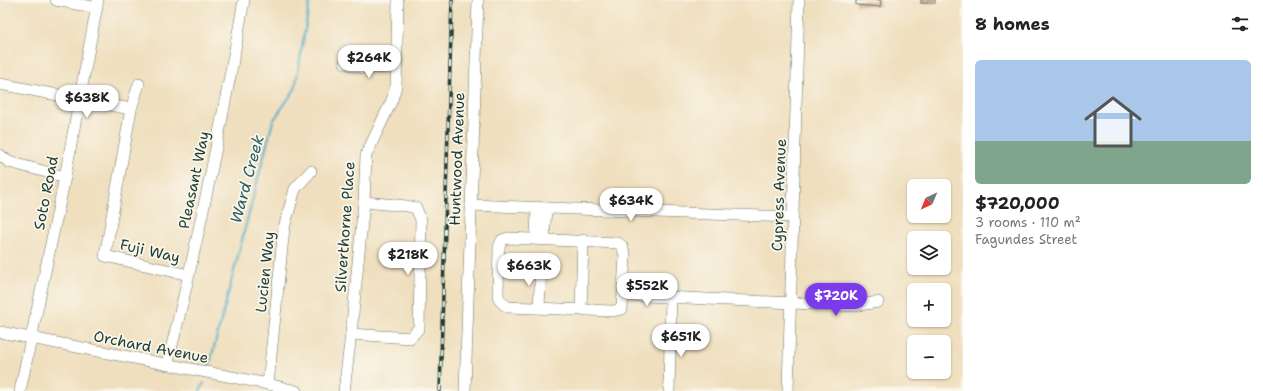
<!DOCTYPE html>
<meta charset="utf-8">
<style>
:root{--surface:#fff;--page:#f6f6f6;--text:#222;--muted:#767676;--line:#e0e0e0;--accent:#7c3aed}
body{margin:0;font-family:"Shantell Sans",sans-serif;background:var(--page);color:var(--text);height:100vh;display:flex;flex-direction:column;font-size:15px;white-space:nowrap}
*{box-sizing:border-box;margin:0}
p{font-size:13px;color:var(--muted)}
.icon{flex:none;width:22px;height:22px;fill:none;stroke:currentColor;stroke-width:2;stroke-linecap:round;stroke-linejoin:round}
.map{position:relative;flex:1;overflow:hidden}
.panel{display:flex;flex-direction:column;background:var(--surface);width:300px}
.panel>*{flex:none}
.needle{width:26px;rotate:224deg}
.buttons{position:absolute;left:907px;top:179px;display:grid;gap:8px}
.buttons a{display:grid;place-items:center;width:44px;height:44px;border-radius:6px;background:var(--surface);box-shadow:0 1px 3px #0004;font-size:20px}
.price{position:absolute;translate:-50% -34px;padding:0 9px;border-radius:14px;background:#fff;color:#222;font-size:13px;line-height:26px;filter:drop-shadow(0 1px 2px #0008)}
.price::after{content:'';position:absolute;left:50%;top:24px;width:12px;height:9px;margin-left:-6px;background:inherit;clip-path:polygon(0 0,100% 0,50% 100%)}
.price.active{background:var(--accent);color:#fff}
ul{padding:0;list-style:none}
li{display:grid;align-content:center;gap:8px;height:212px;padding:0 12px}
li+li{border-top:1px solid var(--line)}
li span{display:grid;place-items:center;height:124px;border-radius:6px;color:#555}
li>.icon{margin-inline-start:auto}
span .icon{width:72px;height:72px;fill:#fffc;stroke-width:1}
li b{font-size:17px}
h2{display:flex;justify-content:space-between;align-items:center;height:48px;padding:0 12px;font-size:17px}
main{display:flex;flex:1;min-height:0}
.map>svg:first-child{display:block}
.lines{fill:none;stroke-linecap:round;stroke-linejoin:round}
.stream{stroke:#46aac6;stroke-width:2}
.building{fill:#ca9977}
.minor-casing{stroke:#687664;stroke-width:12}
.minor{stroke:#fff;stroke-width:11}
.rail-casing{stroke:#1f3d34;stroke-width:3.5}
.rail{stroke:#fbf7ec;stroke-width:2;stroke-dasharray:6;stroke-linecap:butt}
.labels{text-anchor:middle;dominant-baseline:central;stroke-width:3.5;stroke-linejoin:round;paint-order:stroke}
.street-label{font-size:15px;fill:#1f3d34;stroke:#fbf7ec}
.water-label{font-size:16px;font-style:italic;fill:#2b5e60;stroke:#fbf7ec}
</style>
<main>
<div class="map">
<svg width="963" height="391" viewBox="0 0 963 391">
<rect width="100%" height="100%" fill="#fbf7ec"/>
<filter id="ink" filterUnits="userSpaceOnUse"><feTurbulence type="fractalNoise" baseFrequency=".025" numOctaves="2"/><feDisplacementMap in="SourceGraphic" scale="8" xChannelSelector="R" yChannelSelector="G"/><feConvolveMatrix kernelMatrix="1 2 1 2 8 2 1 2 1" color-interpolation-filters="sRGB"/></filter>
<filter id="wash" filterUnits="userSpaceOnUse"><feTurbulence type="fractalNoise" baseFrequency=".012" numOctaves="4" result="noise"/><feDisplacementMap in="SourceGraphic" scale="16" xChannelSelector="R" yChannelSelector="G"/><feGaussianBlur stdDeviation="0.9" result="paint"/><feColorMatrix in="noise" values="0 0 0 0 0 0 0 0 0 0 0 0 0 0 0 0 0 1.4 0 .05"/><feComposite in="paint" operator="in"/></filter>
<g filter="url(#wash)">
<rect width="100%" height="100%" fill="#efdfbe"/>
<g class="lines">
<g class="stream">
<polyline points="209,367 273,121 295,89 310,0"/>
<polyline points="200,391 204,383"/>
</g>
</g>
<g id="blocks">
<g class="building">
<polygon points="856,0 881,0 880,7 856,5"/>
<rect x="921" y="0" width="14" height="3"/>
</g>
</g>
</g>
<g filter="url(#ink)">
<use href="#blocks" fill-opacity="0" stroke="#687664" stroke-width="1"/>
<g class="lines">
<g class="minor-casing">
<g id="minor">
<polyline points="56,0 97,8"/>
<polyline points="345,63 363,68 396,67"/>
<polyline points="0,84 131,109"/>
<polyline points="139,84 131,109 105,256 189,275"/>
<polyline points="0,155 9,162 65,177"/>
<polyline points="471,205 792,217"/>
<path d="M508,238L618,243L622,246L625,255L622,309L613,311L508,307C502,304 499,301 498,295L499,247L502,240Z"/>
<polyline points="536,238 537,207"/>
<polyline points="544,239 546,208"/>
<polyline points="624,295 854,306 878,302"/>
<polyline points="539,307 541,268"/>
<polyline points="581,309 583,240"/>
<polyline points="0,332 268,384 296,391"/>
<polyline points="351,334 410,338 419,328 421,220 416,208 407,206 364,202"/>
<path d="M167,365C198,244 222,123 244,0"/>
<polyline points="268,384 284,228 295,189 311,171"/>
<polyline points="20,391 65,177 98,0"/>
<polyline points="344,391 351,334 364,202 366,155 392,100 396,86 398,0"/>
<polyline points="465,391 478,0"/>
<polyline points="669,391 671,297"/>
<polyline points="788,391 799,0"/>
</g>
</g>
<use href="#minor" class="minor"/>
<g class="rail-casing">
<polyline id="rail" points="440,391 452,0"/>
</g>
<use href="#rail" class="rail"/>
</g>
</g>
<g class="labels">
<g class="street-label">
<text transform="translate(457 159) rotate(-88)">Huntwood Avenue</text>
<text transform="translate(194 180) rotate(-78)">Pleasant Way</text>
<text transform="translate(46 193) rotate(-79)">Soto Road</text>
<text transform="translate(779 195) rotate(-88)">Cypress Avenue</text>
<text transform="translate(345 227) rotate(-86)">Silverthorne Place</text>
<text transform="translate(150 251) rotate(13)">Fuji Way</text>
<text transform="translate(265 272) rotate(-84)">Lucien Way</text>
<text transform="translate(151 347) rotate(11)">Orchard Avenue</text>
</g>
<g class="water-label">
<text transform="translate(247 179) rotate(-75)">Ward Creek</text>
</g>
</g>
</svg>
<div class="buttons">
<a><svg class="needle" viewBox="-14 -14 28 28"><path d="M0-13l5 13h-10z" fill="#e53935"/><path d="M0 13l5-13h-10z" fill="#767676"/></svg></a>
<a><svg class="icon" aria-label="layers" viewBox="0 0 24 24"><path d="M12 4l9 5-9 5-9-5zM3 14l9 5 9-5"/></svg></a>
<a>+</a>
<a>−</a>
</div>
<b class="price" style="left:369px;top:79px">$264K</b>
<b class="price" style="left:87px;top:119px">$638K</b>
<b class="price" style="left:631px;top:222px">$634K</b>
<b class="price" style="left:408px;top:276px">$218K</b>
<b class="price" style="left:529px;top:287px">$663K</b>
<b class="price" style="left:647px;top:307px">$552K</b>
<b class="price active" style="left:836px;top:317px">$720K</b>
<b class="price" style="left:681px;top:358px">$651K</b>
</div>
<section class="panel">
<h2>8 homes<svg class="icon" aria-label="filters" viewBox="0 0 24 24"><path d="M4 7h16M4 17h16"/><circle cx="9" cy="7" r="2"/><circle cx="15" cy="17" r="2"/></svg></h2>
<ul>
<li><span style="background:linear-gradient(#a9c7e8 65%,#7fa58c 0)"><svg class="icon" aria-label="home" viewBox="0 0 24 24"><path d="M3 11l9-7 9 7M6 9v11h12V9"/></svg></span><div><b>$720,000</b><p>3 rooms · 110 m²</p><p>Fagundes Street</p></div></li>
</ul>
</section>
</main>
